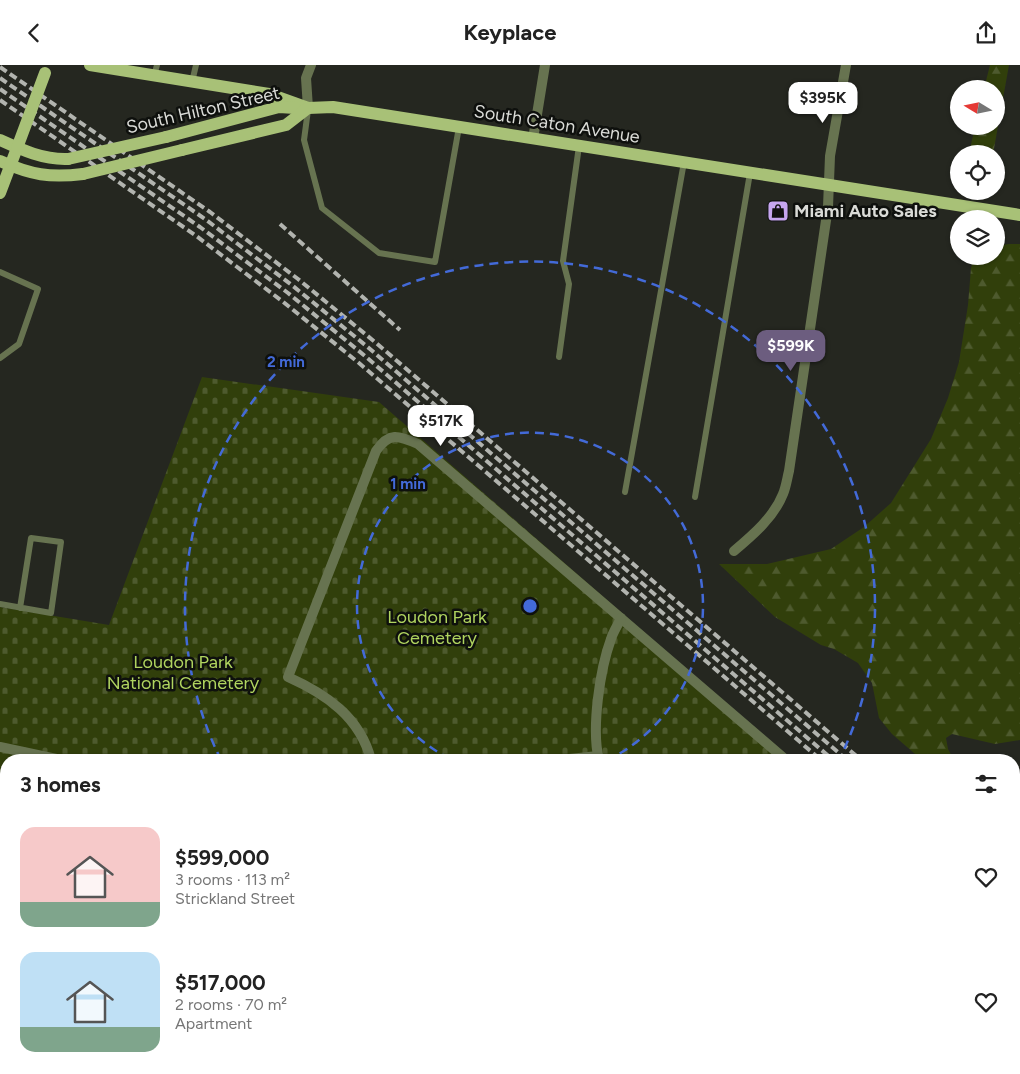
<!DOCTYPE html>
<meta charset="utf-8">
<style>
:root{--surface:#fff;--page:#f6f6f6;--text:#222;--muted:#767676;--accent:#6c5d7f}
body{margin:0;font-family:Figtree,sans-serif;background:var(--page);color:var(--text);height:100vh;display:flex;flex-direction:column;font-size:19px;white-space:nowrap}
*{box-sizing:border-box;margin:0}
p{font-size:16px;color:var(--muted)}
.icon{flex:none;width:28px;height:28px;fill:none;stroke:currentColor;stroke-width:2;stroke-linecap:round;stroke-linejoin:round}
.map{position:relative;flex:1;overflow:hidden}
.details{position:absolute;left:0px;top:689px;width:1020px;height:321px;display:flex;flex-direction:column;background:var(--surface);border-radius:20px 20px 0 0;box-shadow:0 1px 4px #0004}
.details>*{flex:none}
.needle{width:32px;rotate:280deg}
.controls{position:absolute;left:950px;top:15px;display:grid;gap:10px}
.controls a{display:grid;place-items:center;width:55px;height:55px;border-radius:50%;background:var(--surface);box-shadow:0 1px 4px #0004;font-size:25px}
.price{position:absolute;translate:-50% -42px;padding:0 11px;border-radius:10px;background:#fff;color:#222;font-size:16px;line-height:32px;filter:drop-shadow(0 1px 2px #0008)}
.price::after{content:'';position:absolute;left:50%;top:30px;width:15px;height:11px;margin-left:-8px;background:inherit;clip-path:polygon(0 0,100% 0,50% 100%)}
.price.current{background:var(--accent);color:#fff}
ul{padding:0;list-style:none}
li{display:flex;align-items:center;gap:15px;height:125px;padding:0 20px}
li span{display:grid;place-items:center;flex:none;width:140px;height:100px;border-radius:15px;color:#555}
li>.icon{margin-inline-start:auto}
span .icon{width:60px;height:60px;fill:#fffc;stroke-width:1}
li b{font-size:21px}
h2{display:flex;justify-content:space-between;align-items:center;height:60px;padding:0 20px;font-size:21px}
header{display:flex;justify-content:space-between;align-items:center;height:65px;padding:0 20px;background:var(--surface);font-size:22px;font-weight:700}
.map>svg:first-child{display:block}
.forest{fill:url(#forest-firs)}
.cemetery{fill:url(#cemetery-stones)}
.lines{fill:none;stroke-linecap:round;stroke-linejoin:round}
.service{stroke:#677350;stroke-width:6}
.minor{stroke:#677350;stroke-width:10}
.primary{stroke:#a8c177;stroke-width:12}
.rail{stroke:#b2b4af;stroke-width:4;stroke-dasharray:8 4;stroke-linecap:butt}
.primary-bridge{stroke:#a8c177;stroke-width:12}
.ring{fill:none;stroke:#436ad8;stroke-width:2.5;stroke-dasharray:9 6}
.labels{text-anchor:middle;dominant-baseline:central;stroke-width:5;stroke-linejoin:round;paint-order:stroke}
.street-label{font-size:18px;fill:#dadbd7;stroke:#0e100d}
.poi-label{font-size:18px;font-weight:bold;fill:#dadbd7;stroke:#0e100d;text-anchor:start}
.park-label{font-size:18px;fill:#b0d45f;stroke:#0e100d}
.centre{fill:#436ad8;stroke:#0e100d;stroke-width:2.5}
.ring-label{font-size:15px;text-anchor:middle;font-weight:bold;fill:#436ad8;stroke:#0e100d;stroke-width:5;stroke-linejoin:round;paint-order:stroke}
</style>
<header><svg class="icon" aria-label="back" viewBox="0 0 24 24"><path d="M15 5l-7 7 7 7"/></svg>Keyplace<svg class="icon" aria-label="share" viewBox="0 0 24 24"><path d="M12 15V3M7 8l5-5 5 5M5 13v7h14v-7"/></svg></header>
<div class="map">
<svg width="1020" height="1009" viewBox="0 0 1020 1009">
<defs>
<pattern id="forest-firs" width="22" height="20" patternUnits="userSpaceOnUse" patternTransform="scale(1.25)"><rect width="22" height="20" fill="#313f0b"/><path d="M5 1l3.5 6h-7zM16 11l3.5 6h-7z" fill="#4e5a2e"/></pattern>
<pattern id="cemetery-stones" width="16" height="16" patternUnits="userSpaceOnUse" patternTransform="scale(1.25)"><rect width="16" height="16" fill="#313f0b"/><path d="M2 7V4a2 2 0 0 1 4 0v3zM10 15v-3a2 2 0 0 1 4 0v3z" fill="#4e5a2e"/></pattern>
</defs>
<rect width="100%" height="100%" fill="#252720"/>
<g class="forest">
<polygon points="990,0 1009,0 993,89 969,89 975,61 996,61 996,24 984,24"/>
<polygon points="1009,179 1020,179 1020,675 995,679 952,669 946,673 948,684 954,695 922,695 892,669 879,653 872,618 858,598 834,584 821,580 775,552 719,499 767,499 831,484 864,462 891,438 931,374 948,333 959,297 968,240 971,203 974,193 977,191 996,191 996,181"/>
<polygon points="1014,751 1020,757 1020,777 1014,774"/>
</g>
<polygon class="cemetery" points="202,312 379,337 791,695 6,695 6,1004 1014,1004 1014,890 1020,895 1020,1009 0,1009 0,542 109,560"/>
<g class="lines">
<g class="service">
<polyline points="154,11 157,0"/>
<polyline points="192,17 196,0"/>
<polyline points="308,45 304,75 322,143 379,188 435,197 459,62"/>
<polyline points="0,207 38,224 19,279 0,293"/>
<polyline points="559,292 569,219 563,196 579,81"/>
<polyline points="625,427 684,97"/>
<polyline points="695,432 750,108"/>
<polyline points="0,539 51,548 61,477 31,473 20,543"/>
<polyline points="1014,715 1020,714"/>
</g>
<g class="minor">
<polyline points="308,43 306,13 311,0"/>
<polyline points="533,74 545,0"/>
<path d="M734,486C753,470 774,452 783,429C786,422 787,414 789,406L828,142L830,91L846,0"/>
<polyline points="0,682 61,695"/>
<path d="M371,695C360,652 326,629 288,612L376,386C389,367 398,370 418,379L786,695"/>
<polyline points="560,695 598,691"/>
<path d="M599,695C591,664 600,604 611,574C613,567 618,560 621,553"/>
<polyline points="0,737 6,737"/>
<polyline points="0,751 6,765"/>
<polyline points="0,916 6,914"/>
<polyline points="716,1004 732,1009"/>
<polyline points="950,1004 953,1009"/>
<polyline points="53,1009 53,1004"/>
<polyline points="61,1009 64,1006 76,1004"/>
<polyline points="281,1009 282,1004"/>
<polyline points="631,1009 631,1004"/>
</g>
<g class="primary">
<polyline points="90,0 269,29 308,43 333,42 1020,150"/>
<polyline points="166,72 279,42 295,43"/>
<path d="M0,75C22,85 44,95 68,94"/>
<polyline points="182,85 286,60 308,43"/>
<path d="M0,96C31,110 50,113 83,109"/>
<polyline points="0,128 17,83"/>
</g>
<g class="rail">
<polyline points="0,2 210,147 298,214 375,277 861,695"/>
<polyline points="0,13 205,154 293,221 370,284 847,695"/>
<polyline points="0,24 200,162 288,228 365,291 833,695"/>
<polyline points="0,35 195,170 282,236 359,298 821,695"/>
<polyline points="280,159 400,265"/>
<polyline points="1014,827 1020,832"/>
<polyline points="1014,839 1020,845"/>
<polyline points="1014,851 1020,856"/>
<polyline points="1014,861 1020,867"/>
</g>
<g class="primary-bridge">
<polyline points="17,83 45,8"/>
<polyline points="68,94 166,72"/>
<polyline points="83,109 182,85"/>
</g>
</g>
<g class="ring">
<path d="M450 694A173 173 0 1 1 610 694"/>
<path d="M221 695A345 345 0 1 1 839 695"/>
</g>
<defs>
<g id="shop-square" transform="scale(1.125)"><rect x="-9" y="-9" width="18" height="18" rx="4" fill="#c6a6f0" stroke="#0e100d"/><path d="M-5-2.5h2.3a2.7 3.5 0 0 1 5.4 0H5L5.5 6h-11ZM-1.5-2.5h3a1.5 2.3 0 0 0-3 0Z" fill="#111"/></g>
</defs>
<g fill-rule="evenodd">
<use href="#shop-square" x="778" y="146"/>
</g>
<g class="labels">
<g class="street-label">
<text transform="translate(203 45) rotate(-13)">South Hilton Street</text>
<text transform="translate(557 59) rotate(9)">South Caton Avenue</text>
</g>
<g class="poi-label">
<text x="794" y="146">Miami Auto Sales</text>
</g>
<g class="park-label">
<text x="437" y="552">Loudon Park<tspan x="437" dy="21">Cemetery</tspan></text>
<text x="183" y="597">Loudon Park<tspan x="183" dy="21">National Cemetery</tspan></text>
</g>
</g>
<circle cx="530" cy="541" r="8" class="centre"/>
<g class="ring-label">
<text x="286" y="302">2 min</text>
<text x="408" y="424">1 min</text>
</g>
</svg>
<div class="controls">
<a><svg class="needle" viewBox="-14 -14 28 28"><path d="M0-13l5 13h-10z" fill="#e53935"/><path d="M0 13l5-13h-10z" fill="#767676"/></svg></a>
<a><svg class="icon" aria-label="locate" viewBox="0 0 24 24"><circle cx="12" cy="12" r="6"/><path d="M12 2v4M12 18v4M2 12h4M18 12h4"/></svg></a>
<a><svg class="icon" aria-label="layers" viewBox="0 0 24 24"><path d="M12 4l9 5-9 5-9-5zM3 14l9 5 9-5"/></svg></a>
</div>
<b class="price" style="left:823px;top:59px">$395K</b>
<b class="price current" style="left:791px;top:307px">$599K</b>
<b class="price" style="left:441px;top:382px">$517K</b>
<section class="details">
<h2>3 homes<svg class="icon" aria-label="filters" viewBox="0 0 24 24"><path d="M4 7h16M4 17h16"/><circle cx="9" cy="7" r="2"/><circle cx="15" cy="17" r="2"/></svg></h2>
<ul>
<li><span style="background:linear-gradient(#f6c9c9 75%,#7fa58c 0)"><svg class="icon" aria-label="home" viewBox="0 0 24 24"><path d="M3 11l9-7 9 7M6 9v11h12V9"/></svg></span><div><b>$599,000</b><p>3 rooms · 113 m²</p><p>Strickland Street</p></div><svg class="icon" aria-label="heart" viewBox="0 0 24 24"><path d="M12 20l-8-8c-3-5 5-10 8-4 3-6 11-1 8 4z"/></svg></li>
<li><span style="background:linear-gradient(#bfe0f5 75%,#7fa58c 0)"><svg class="icon" aria-label="home" viewBox="0 0 24 24"><path d="M3 11l9-7 9 7M6 9v11h12V9"/></svg></span><div><b>$517,000</b><p>2 rooms · 70 m²</p><p>Apartment</p></div><svg class="icon" aria-label="heart" viewBox="0 0 24 24"><path d="M12 20l-8-8c-3-5 5-10 8-4 3-6 11-1 8 4z"/></svg></li>
</ul>
</section>
</div>
